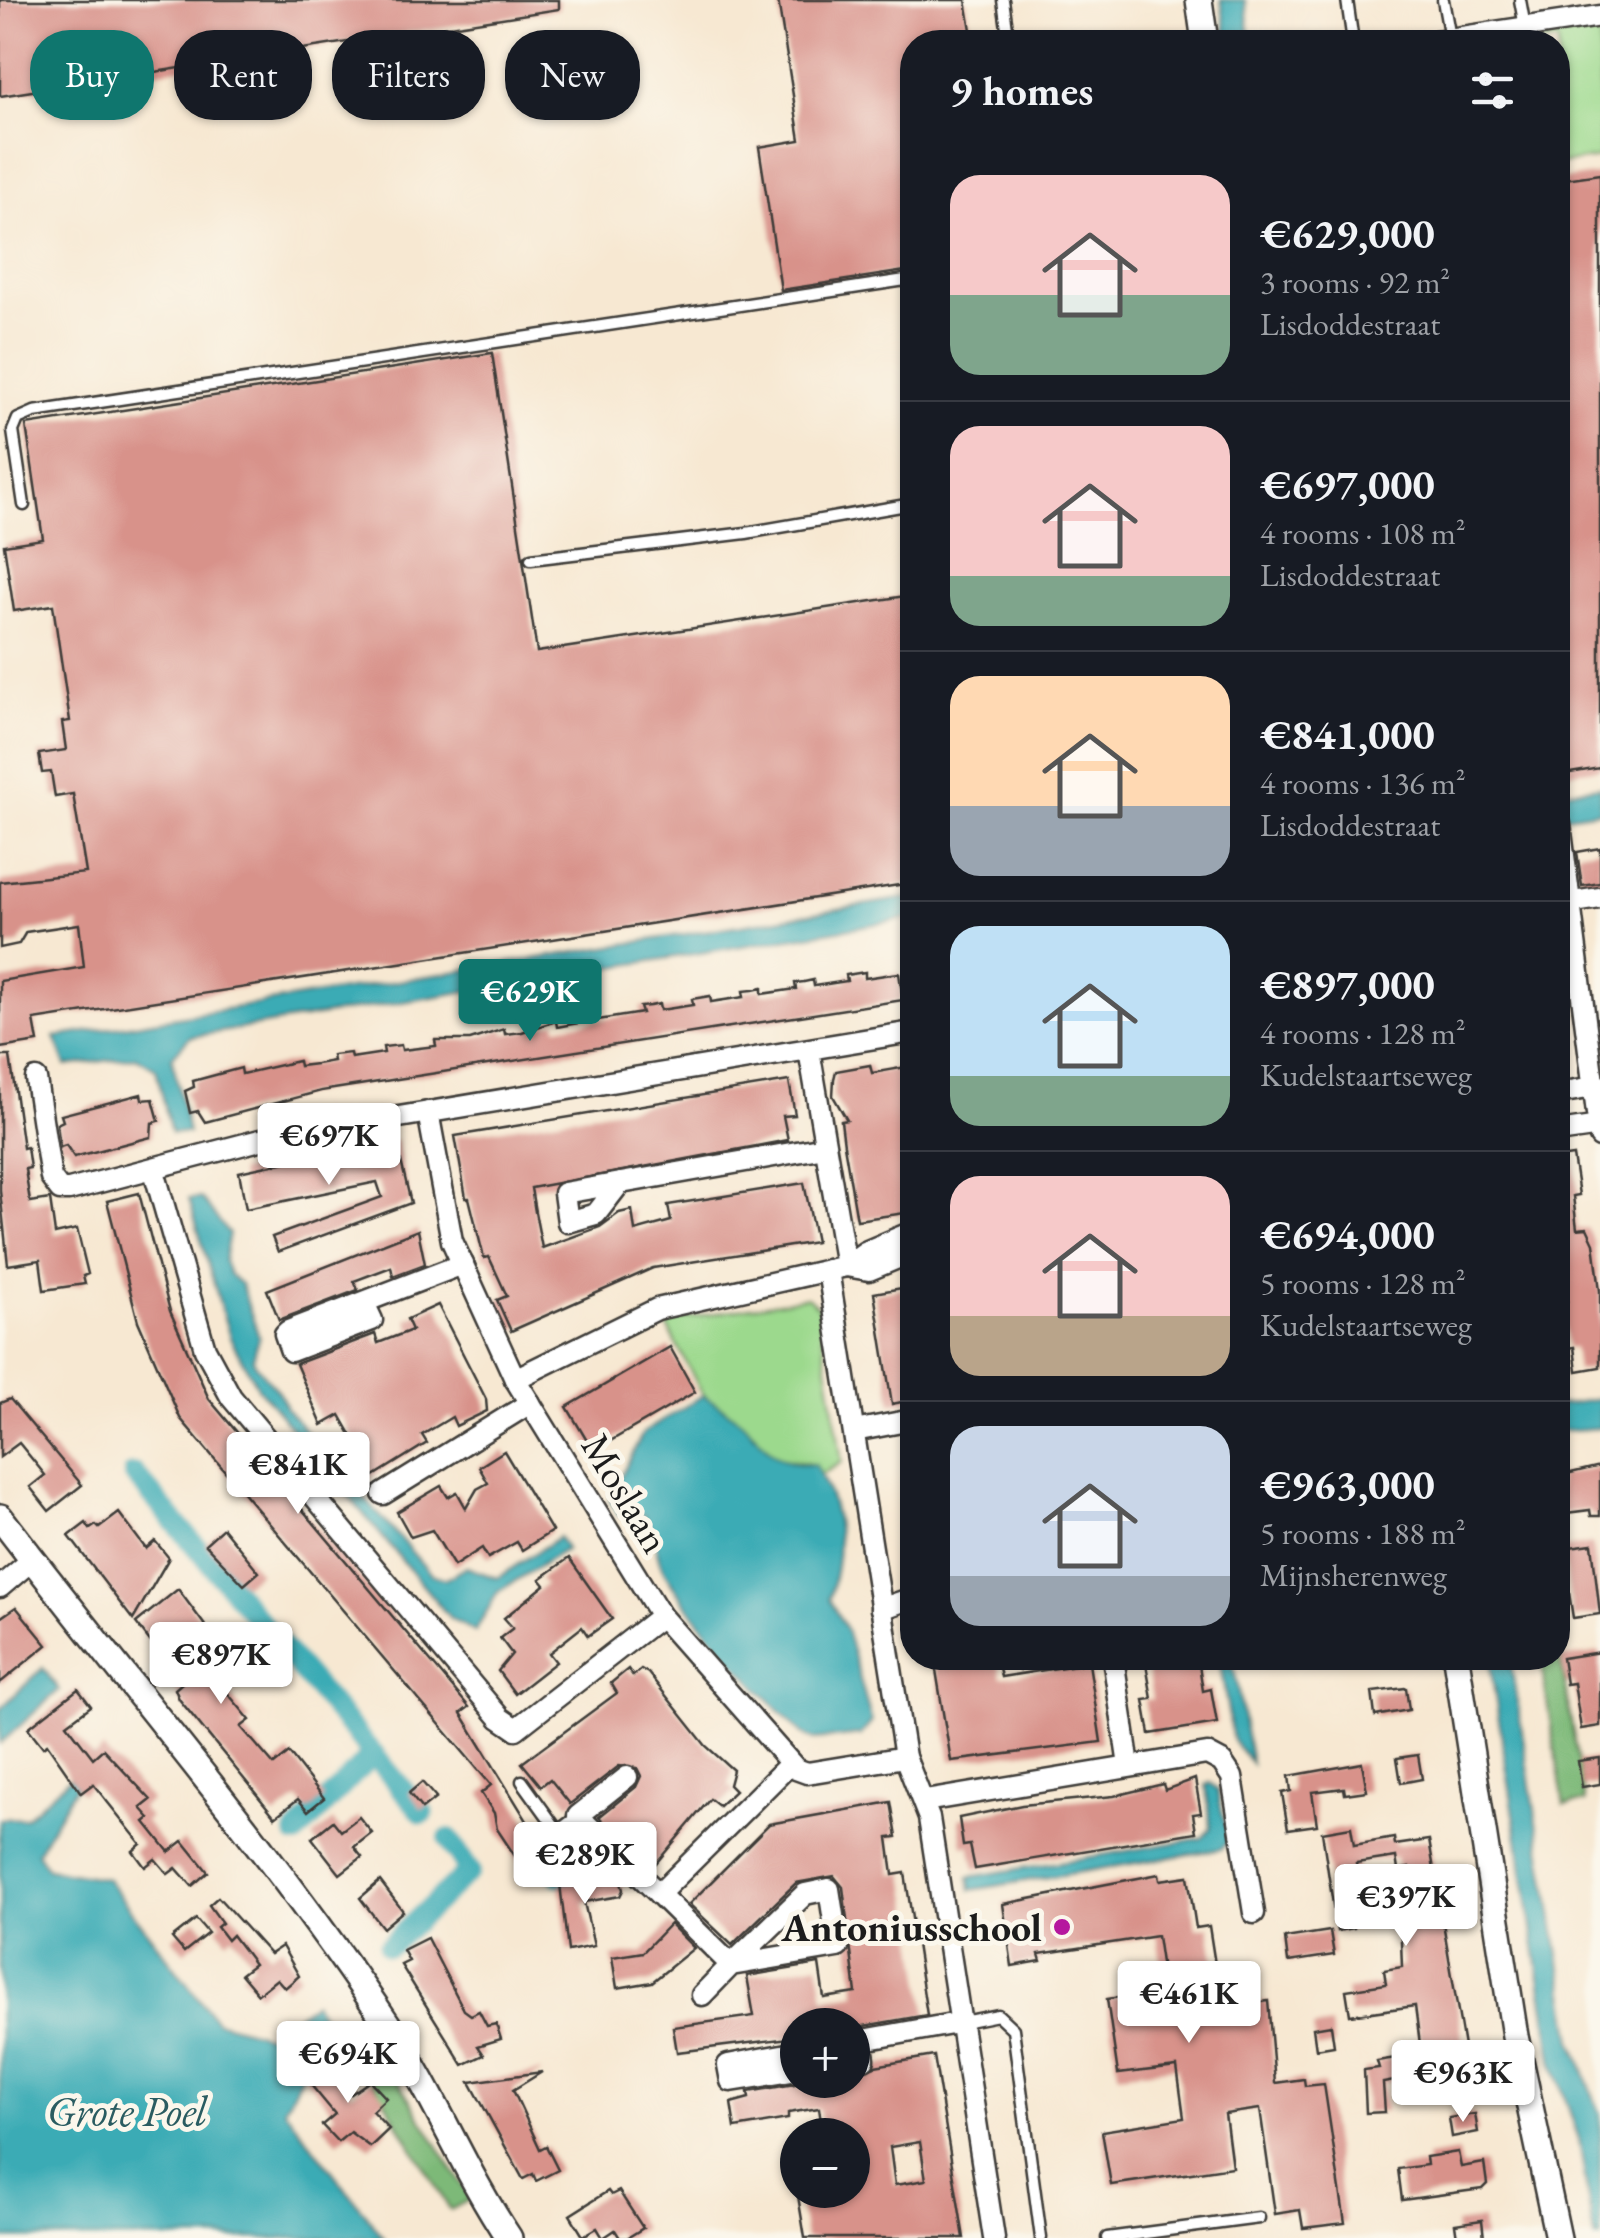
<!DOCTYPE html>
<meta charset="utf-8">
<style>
:root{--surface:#171b24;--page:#20242c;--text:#f1f3f6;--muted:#9ea1a6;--line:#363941;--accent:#0f766e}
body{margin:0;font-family:"EB Garamond",serif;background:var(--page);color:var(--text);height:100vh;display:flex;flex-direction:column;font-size:38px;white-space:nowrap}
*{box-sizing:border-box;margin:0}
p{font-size:32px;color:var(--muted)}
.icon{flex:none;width:55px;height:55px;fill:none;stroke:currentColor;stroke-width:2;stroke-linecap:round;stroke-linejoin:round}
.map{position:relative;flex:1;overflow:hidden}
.details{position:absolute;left:900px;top:30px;width:670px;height:1640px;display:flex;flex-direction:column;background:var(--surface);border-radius:40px;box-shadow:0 2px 8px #0004}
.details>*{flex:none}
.top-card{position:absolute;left:30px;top:30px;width:720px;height:90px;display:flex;gap:20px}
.buttons{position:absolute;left:780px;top:2008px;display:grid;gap:20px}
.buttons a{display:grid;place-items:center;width:90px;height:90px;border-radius:50%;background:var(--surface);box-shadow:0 2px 8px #0004;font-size:50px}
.price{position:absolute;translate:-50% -85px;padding:0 22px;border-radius:10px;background:#fff;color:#222;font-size:32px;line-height:65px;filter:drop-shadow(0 2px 5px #0008)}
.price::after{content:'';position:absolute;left:50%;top:60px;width:30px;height:22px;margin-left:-15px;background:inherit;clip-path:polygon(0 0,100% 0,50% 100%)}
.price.current{background:var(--accent);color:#fff}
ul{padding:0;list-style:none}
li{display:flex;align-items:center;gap:30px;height:250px;padding:0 50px}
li+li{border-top:2px solid var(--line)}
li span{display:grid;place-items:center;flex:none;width:280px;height:200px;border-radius:30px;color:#555}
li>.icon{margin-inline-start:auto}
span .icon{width:120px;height:120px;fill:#fffc;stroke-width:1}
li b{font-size:42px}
h2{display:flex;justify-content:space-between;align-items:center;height:120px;padding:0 50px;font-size:42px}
.chip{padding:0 35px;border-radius:40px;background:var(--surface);box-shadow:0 2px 8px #0004;font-size:35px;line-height:90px}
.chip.current{background:var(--accent);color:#fff}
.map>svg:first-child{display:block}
.green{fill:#9cd98d;stroke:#5c7a54;stroke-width:2.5}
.forest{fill:#7db978;stroke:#4c6a4a;stroke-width:2.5}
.water{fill:#3aabb5;stroke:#2b6468;stroke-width:2.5}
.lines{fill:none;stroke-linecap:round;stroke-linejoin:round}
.canal{stroke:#3aabb5;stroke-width:22}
.building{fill:#d8928a;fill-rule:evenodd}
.service-casing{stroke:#3d3b37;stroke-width:15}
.minor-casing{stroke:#3d3b37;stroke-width:25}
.tertiary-casing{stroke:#3d3b37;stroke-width:30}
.service{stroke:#fff;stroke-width:10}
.minor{stroke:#fff;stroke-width:20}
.tertiary{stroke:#fff;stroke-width:25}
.poi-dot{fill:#b5179e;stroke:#fbf7ec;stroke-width:4}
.labels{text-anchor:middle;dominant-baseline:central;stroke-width:10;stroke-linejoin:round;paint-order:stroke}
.street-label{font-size:40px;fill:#1c1c1c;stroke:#fbf7ec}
.poi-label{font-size:40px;font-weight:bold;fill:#1c1c1c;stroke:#fbf7ec;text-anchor:end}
.water-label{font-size:42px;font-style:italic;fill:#2a5c61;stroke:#fbf7ec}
</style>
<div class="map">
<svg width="1600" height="2238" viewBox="0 0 1600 2238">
<rect width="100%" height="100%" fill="#fbf7ec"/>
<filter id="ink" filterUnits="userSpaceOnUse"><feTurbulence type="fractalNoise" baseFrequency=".01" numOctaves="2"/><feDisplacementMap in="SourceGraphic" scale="20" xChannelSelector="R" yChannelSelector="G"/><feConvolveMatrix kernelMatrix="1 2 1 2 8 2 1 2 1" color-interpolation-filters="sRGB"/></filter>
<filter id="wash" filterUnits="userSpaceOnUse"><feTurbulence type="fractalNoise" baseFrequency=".0048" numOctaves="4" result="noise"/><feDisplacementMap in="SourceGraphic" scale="40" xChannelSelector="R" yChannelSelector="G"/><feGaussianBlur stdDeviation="2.25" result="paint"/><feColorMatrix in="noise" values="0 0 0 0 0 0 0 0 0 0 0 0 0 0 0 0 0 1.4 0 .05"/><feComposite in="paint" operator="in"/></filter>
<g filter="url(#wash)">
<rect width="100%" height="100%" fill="#f7e8d2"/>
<g class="green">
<polygon points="1600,27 1600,158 1558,164 1558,42 1499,42"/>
<polygon points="807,1297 818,1307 842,1462 821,1475 815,1465 777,1458 761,1447 746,1425 703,1395 665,1322"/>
</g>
<g class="forest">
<polygon points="1558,1646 1585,1802 1564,1805 1540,1658 1558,1658"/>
<polygon points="368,2032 471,2199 450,2210 351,2045"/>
</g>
<g class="water">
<polygon points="1221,0 1245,0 1251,42 1227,42"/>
<polygon points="1600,786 1600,811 1558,817 1558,792"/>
<polygon points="912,897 912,918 190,1037 172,1057 188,1133 171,1133 156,1069 136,1057 66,1066 55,1037"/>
<path d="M201,1198L229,1234L224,1261L229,1274L241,1284L259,1337L253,1359C263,1380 280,1385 286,1408L431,1574L446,1579L466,1567L497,1578L559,1537L566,1549L498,1592L475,1632L450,1618L258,1388L230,1338L189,1199Z"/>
<path d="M703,1395C716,1404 731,1412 743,1423C770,1448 771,1464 815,1465C842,1511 843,1549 829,1599L846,1629L872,1722L861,1735L815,1740L802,1734C753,1684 701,1631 664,1571C653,1552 658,1530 642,1514L618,1516L609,1499L643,1433Z"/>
<polygon points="1600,1399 1600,1428 1558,1431 1558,1405"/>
<polygon points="1219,1658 1232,1658 1251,1763 1233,1741"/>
<polygon points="1489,1658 1510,1658 1573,2040 1600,2114 1600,2238 1594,2238 1579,2139 1554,2066"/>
<polygon points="43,1668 59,1690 0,1744 0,1709"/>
<polygon points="93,1757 37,1852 48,1869 107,1879 216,2021 269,2036 314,2002 328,2024 284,2109 384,2238 0,2238 0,1819 25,1818"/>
<polygon points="1210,1783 1218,1790 1228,1842 1221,1849 971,1890 969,1877 1202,1838 1211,1828 1206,1785"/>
</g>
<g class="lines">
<g class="canal">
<polyline points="134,1474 423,1813"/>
<polyline points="296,1834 373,1754"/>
<polyline points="559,1875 614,1867"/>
<polyline points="389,1946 469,1871 449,1839"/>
</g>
</g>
<g id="blocks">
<g class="building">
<polygon points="0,0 559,0 559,9 0,96"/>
<polygon points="778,0 966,0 973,42 912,42 912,270 781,290 759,147 800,140"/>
<polygon points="1600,174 1600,768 1558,775 1558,180"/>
<polygon points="492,353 537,652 912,595 912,883 34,1020 38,1042 0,1048 0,981 84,967 79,924 26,932 19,944 0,948 0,882 86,873 73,794 55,797 51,772 42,773 39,754 66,750 62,722 70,721 53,605 14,611 4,545 43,539 26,425"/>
<polygon points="1600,848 1600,883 1582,886 1577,852"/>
<polygon points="865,972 865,978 899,973 903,1000 321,1091 205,1122 198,1111 190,1113 185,1091 194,1087 193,1081 241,1068 242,1074 298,1061 299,1066 316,1064 333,1061 332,1055 350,1053 351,1058 384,1053 383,1047 401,1045 402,1050 436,1046 435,1040 470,1040 504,1029 505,1034 522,1032 556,1021 557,1027 573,1024 642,1013 640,1007 650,1006 659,1004 660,1010 693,1005 692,999 710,996 711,1002 744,997 743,991 753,990 762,988 762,994 796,989 795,983 804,982 813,980 814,986 847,981 846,975"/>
<polygon points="0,1056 10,1056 23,1148 27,1147 30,1168 25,1169 30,1202 50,1199 55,1234 77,1229 88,1274 83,1276 85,1284 44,1290 40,1260 8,1265 0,1191"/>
<polygon points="870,1065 872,1073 912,1066 912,1212 857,1220 844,1145 841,1121 847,1120 833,1096 834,1079 836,1071"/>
<polygon points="789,1081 795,1115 783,1116 788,1140 531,1188 535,1212 542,1248 600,1227 619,1213 632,1210 635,1231 671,1221 668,1205 804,1183 816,1242 653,1268 511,1331 497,1300 507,1296 489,1257 484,1258 469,1198 466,1198 455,1136"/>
<polygon points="141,1094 142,1100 153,1099 159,1121 152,1123 151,1137 74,1157 66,1145 60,1147 57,1124 63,1121 61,1115"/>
<polygon points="396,1140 411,1203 278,1252 272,1237 382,1197 377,1182 246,1209 239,1172 314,1156 323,1161"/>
<polygon points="1573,1156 1579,1195 1573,1196 1577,1229 1587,1228 1594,1243 1600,1291 1600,1367 1577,1371 1574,1347 1568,1348 1561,1302 1567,1301 1558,1258 1558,1158"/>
<polygon points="139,1193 170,1311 209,1399 469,1707 461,1713 543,1847 519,1862 497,1829 494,1813 481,1793 491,1785 180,1418 138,1321 107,1201"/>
<polygon points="418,1230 425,1264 393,1276 391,1267 354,1281 358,1290 279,1320 267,1290"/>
<polygon points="902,1288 906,1306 912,1305 912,1400 892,1404 874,1293"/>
<polygon points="438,1305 486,1399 487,1411 456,1426 452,1417 422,1435 427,1443 369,1479 350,1447 356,1443 340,1415 322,1425 296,1364 375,1334 378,1343 412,1330 407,1319"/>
<polygon points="670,1347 695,1392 593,1451 567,1407"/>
<polygon points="10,1399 82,1485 49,1511 30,1487 45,1475 19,1443 0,1457 0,1403"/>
<polygon points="504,1451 552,1531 522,1550 517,1542 488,1558 482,1548 454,1566 432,1530 411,1537 397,1512 441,1486 448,1497 457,1492 466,1508 477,1489 488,1483 479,1467"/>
<polygon points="1600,1466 1600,1516 1591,1516 1590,1510 1558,1514 1558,1476"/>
<polygon points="119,1513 146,1549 155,1541 169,1558 133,1620 69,1536 86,1523 90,1529 96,1525 99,1528"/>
<polygon points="223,1528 259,1572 244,1585 205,1544"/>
<polygon points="1592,1544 1600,1614 1573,1618 1562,1548"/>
<polygon points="569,1558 612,1619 588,1636 582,1627 549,1653 556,1662 515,1694 498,1671 512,1654 500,1638 513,1628 504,1618 545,1585 540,1579"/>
<polygon points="178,1589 212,1635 201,1644 211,1656 205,1666 250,1720 241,1727 274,1765 289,1753 324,1798 308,1811 298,1799 275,1817 179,1699 175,1689 182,1683 136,1623"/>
<polygon points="16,1607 47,1645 0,1683 0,1618"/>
<polygon points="1600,1652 1600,1726 1581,1729 1574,1683 1566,1684 1562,1658"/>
<polygon points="934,1658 997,1658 1001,1677 1089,1663 1101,1742 951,1761"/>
<polygon points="1145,1658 1198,1658 1203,1691 1211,1689 1217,1723 1150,1734 1144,1700 1152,1699"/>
<polygon points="628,1669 633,1676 641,1669 648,1673 706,1746 733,1770 729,1785 735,1791 719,1806 710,1799 652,1868 599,1817 636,1787 641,1776 637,1768 619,1766 570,1804 550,1779 541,1786 522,1763 617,1693 611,1683"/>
<polygon points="1406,1688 1409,1710 1375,1716 1372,1692"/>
<polygon points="78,1689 91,1706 67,1724 93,1758 103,1749 151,1800 141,1808 150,1818 145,1822 169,1852 183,1841 208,1872 192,1886 176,1868 168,1874 155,1859 145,1867 133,1851 141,1844 93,1784 81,1793 47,1744 43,1747 28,1728"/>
<polygon points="1418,1755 1422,1779 1401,1783 1397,1758"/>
<polygon points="1600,1758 1600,1784 1582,1787 1578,1761"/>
<polygon points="1362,1763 1367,1791 1345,1794 1344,1788 1312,1792 1317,1825 1288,1829 1282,1793 1291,1791 1289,1776"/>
<polygon points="1195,1779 1201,1813 1193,1814 1196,1832 975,1869 970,1845 963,1846 959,1818 1022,1805 1114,1796 1163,1784 1165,1790"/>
<polygon points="422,1782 436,1798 422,1809 409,1793"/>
<polygon points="891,1802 897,1837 888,1838 893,1875 905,1873 927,2015 852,2028 798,2025 798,2037 677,2052 673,2027 754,2016 747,1976 819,1964 824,1998 856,1993 843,1887 834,1876 796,1883 732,1945 689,1904 769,1824"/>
<polygon points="359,1817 372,1833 354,1847 362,1857 340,1874 312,1838 333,1821 341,1831"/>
<polygon points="1351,1827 1354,1845 1394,1838 1395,1845 1429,1840 1470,2082 1444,2087 1440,2064 1423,2067 1415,2006 1350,2015 1346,1990 1386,1984 1384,1970 1402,1967 1400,1914 1416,1911 1409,1868 1398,1870 1396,1857 1356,1863 1362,1900 1351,1902 1354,1928 1337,1931 1322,1832"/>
<polygon points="619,1874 623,1890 620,1896 584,1902 594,1946 568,1951 560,1884"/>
<polygon points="1159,1874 1160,1880 1188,1876 1196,1928 1209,1926 1222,2009 1268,2001 1275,2083 1304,2079 1305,2086 1324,2084 1345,2223 1303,2228 1300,2210 1275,2214 1260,2109 1225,2114 1232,2167 1111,2185 1102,2131 1184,2118 1177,2067 1118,2074 1107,1999 1165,1990 1157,1936 1039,1954 1041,1961 1012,1966 1003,1904"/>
<polygon points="380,1881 403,1911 383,1928 360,1898"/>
<polygon points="218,1897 270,1954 282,1946 299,1976 285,1988 277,1979 258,1994 241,1974 254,1964 232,1935 227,1940 217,1927 222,1923 209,1905"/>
<polygon points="196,1919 208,1933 184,1952 172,1938"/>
<polygon points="670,1924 694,1948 652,1982 617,1988 612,1957 643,1952"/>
<polygon points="1330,1931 1334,1955 1288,1962 1285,1938"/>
<polygon points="427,1938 464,2010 471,2015 479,2011 487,2026 496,2024 501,2039 478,2046 484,2055 463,2065 401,1965 409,1961 403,1950"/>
<polygon points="1331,2025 1334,2046 1316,2049 1313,2028"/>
<path d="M934,2056L964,2238H805L797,2190H852V2132L823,2135L819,2108L788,2113V2119L735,2128L731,2103L749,2098L748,2092L818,2080H852V2074L875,2066ZM920,2142L926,2180L895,2185L890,2147Z"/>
<polygon points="319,2058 351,2094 370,2081 386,2098 372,2111 389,2129 370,2147 350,2132 338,2142 322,2125 335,2114 302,2074"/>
<polygon points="1396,2058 1400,2080 1383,2083 1385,2112 1366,2113 1364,2070 1379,2068 1377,2061"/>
<polygon points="542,2072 513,2090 540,2149 546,2146 558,2170 536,2181 533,2174 523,2179 470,2082"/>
<polygon points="1475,2114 1478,2132 1452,2137 1449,2118"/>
<polygon points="1458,2152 1461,2167 1484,2163 1487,2184 1482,2189 1402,2200 1398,2169 1427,2165 1426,2157"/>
<polygon points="608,2191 611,2195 619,2191 643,2228 627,2238 620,2238 615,2230 603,2238 597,2228 583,2236 570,2215"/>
<polygon points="1482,2220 1484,2238 1457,2238 1455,2224"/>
</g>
</g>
</g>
<g filter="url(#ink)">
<use href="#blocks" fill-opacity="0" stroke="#3d3b37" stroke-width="2.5"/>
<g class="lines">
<g class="service-casing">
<g id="service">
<polyline points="1003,0 1009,42"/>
<polyline points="1347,0 1353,42"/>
<polyline points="1443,0 1450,38"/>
<polyline points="1520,0 1525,27"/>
<polyline points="24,505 13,431 18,419 34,412 912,279"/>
<polyline points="531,559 746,533 912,504"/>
<polyline points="522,1781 558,1831 578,1816"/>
<polyline points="963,2022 998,2015 1013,2029 1041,2238"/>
<polyline points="1107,2238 1259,2218"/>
</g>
</g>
<g class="minor-casing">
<g id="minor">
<polyline points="1429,42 1600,16"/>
<polyline points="1560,824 1600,1137"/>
<polyline points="1567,903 1600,898"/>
<polyline points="809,1050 846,1266"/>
<polyline points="36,1079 51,1178 60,1190 69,1190 260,1140 912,1032"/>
<polyline points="1558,1093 1600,1086"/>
<polyline points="428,1112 452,1241 515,1379 661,1616 796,1769 807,1773 905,1757"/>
<polyline points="1558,1132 1600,1126"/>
<polyline points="154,1171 205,1349 231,1397 500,1718 516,1729 661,1616"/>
<polyline points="620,1183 596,1214 568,1222 564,1193 825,1147"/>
<polyline points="846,1266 865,1252 912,1232"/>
<polyline points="828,1270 905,1757 929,1818 994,2238"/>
<polyline points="365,1305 372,1320 291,1351 285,1334 288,1331 463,1264"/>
<polyline points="515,1379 657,1309 846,1266 869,1270 912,1252"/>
<polyline points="854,1431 912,1420"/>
<polyline points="383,1494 530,1403"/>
<polyline points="0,1587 33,1559"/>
<polyline points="881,1609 912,1598"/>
<polyline points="1113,1658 1129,1766"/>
<polyline points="627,1777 578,1816 659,1894"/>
<polyline points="925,1801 1207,1754 1222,1762 1232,1777 1254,1913"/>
<polyline points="702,1995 731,1965 838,1947 829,1889 805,1894 731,1965 659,1894 790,1764"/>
<polyline points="852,2042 963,2022"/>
<polyline points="798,2052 728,2065 731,2081 798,2070"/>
<polyline points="852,2060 864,2059 861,2040"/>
</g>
</g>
<g class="tertiary-casing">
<g id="tertiary">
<polyline points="1199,0 1205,42"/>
<path d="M0,1517C129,1687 272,1850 390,2028C435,2096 464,2171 509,2238"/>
<polyline points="1456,1658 1515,2036 1558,2238"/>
</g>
</g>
<use href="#service" class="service"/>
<use href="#minor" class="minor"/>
<use href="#tertiary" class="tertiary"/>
</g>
</g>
<circle class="poi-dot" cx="1062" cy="1927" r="10"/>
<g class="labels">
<g class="street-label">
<text transform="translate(626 1493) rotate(59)">Moslaan</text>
</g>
<g class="poi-label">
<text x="1042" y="1927">Antoniusschool</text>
</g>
<g class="water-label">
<text x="127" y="2111">Grote Poel</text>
</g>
</g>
</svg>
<div class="buttons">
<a>+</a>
<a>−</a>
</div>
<b class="price current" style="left:530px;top:1044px">€629K</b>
<b class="price" style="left:329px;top:1188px">€697K</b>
<b class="price" style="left:298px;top:1517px">€841K</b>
<b class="price" style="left:221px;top:1707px">€897K</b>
<b class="price" style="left:585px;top:1907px">€289K</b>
<b class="price" style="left:1406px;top:1949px">€397K</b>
<b class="price" style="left:1189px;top:2046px">€461K</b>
<b class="price" style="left:348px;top:2106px">€694K</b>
<b class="price" style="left:1463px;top:2125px">€963K</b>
<div class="top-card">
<a class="chip current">Buy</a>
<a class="chip">Rent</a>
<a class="chip">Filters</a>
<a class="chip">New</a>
</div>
<section class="details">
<h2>9 homes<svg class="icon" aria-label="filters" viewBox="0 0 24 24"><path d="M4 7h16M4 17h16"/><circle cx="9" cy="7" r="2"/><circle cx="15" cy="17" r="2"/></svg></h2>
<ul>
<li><span style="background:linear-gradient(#f6c9c9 60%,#7fa58c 0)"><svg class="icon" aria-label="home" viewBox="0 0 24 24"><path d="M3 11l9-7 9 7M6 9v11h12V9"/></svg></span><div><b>€629,000</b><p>3 rooms · 92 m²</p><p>Lisdoddestraat</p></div></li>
<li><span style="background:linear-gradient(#f6c9c9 75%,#7fa58c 0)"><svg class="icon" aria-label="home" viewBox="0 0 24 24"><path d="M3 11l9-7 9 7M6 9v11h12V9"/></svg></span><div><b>€697,000</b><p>4 rooms · 108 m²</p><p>Lisdoddestraat</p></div></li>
<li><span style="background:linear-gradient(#ffd9b3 65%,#9aa5b1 0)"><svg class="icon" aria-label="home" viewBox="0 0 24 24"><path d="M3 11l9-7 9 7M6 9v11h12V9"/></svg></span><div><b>€841,000</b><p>4 rooms · 136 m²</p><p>Lisdoddestraat</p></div></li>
<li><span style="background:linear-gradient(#bfe0f5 75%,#7fa58c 0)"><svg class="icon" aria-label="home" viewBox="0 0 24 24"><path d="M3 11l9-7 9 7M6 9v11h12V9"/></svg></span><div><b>€897,000</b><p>4 rooms · 128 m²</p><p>Kudelstaartseweg</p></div></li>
<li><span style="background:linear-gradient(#f6c9c9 70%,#b9a48a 0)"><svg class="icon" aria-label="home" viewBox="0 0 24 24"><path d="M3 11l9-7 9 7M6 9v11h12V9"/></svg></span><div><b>€694,000</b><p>5 rooms · 128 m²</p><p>Kudelstaartseweg</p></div></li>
<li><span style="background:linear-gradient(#c9d6e8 75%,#9aa5b1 0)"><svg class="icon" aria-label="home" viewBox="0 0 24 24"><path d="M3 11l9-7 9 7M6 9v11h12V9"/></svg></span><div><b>€963,000</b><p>5 rooms · 188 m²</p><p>Mijnsherenweg</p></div></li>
</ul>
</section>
</div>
